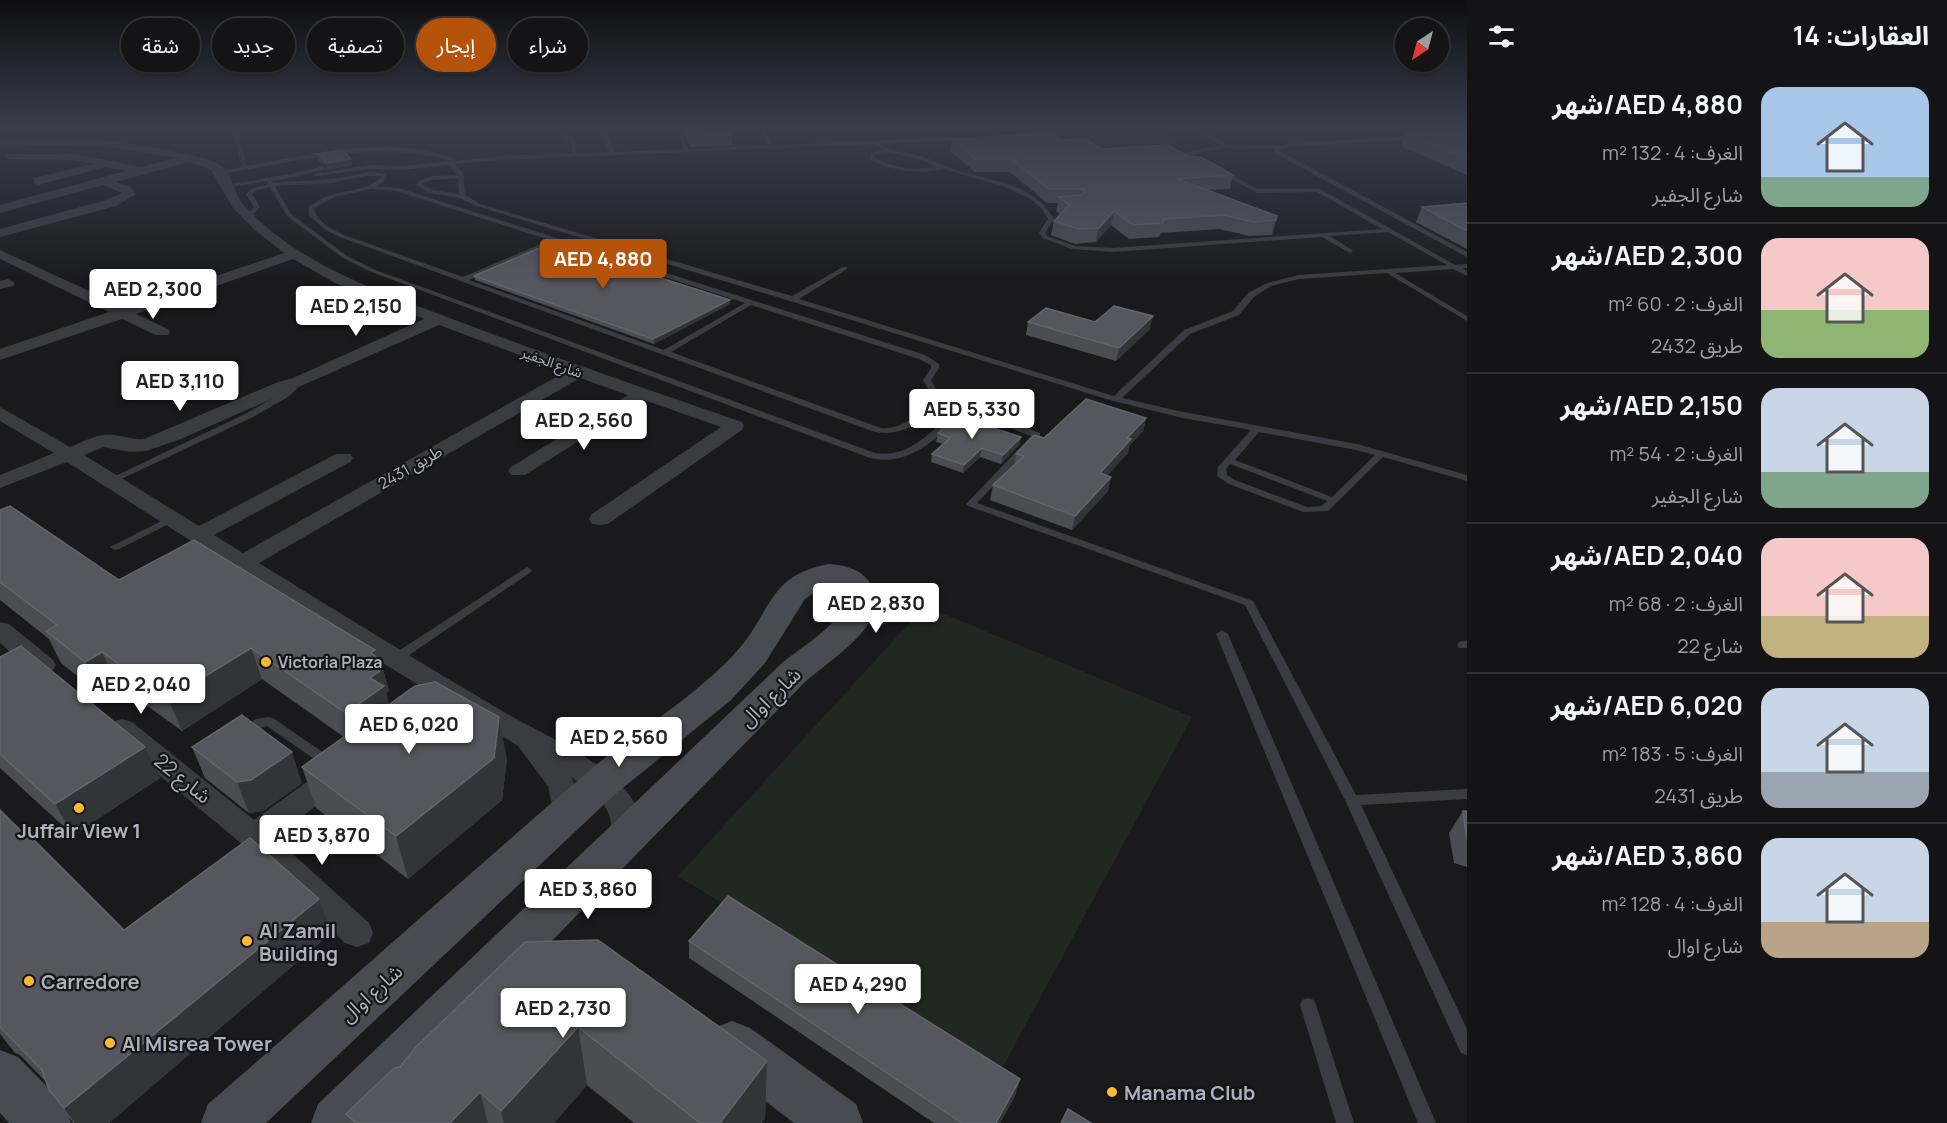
<!DOCTYPE html>
<html lang="ar">
<meta charset="utf-8">
<style>
:root{--surface:#141416;--page:#212123;--text:#f1f3f6;--muted:#9d9ea1;--line:#333335;--accent:#b45309}
body{margin:0;font-family:Manrope,"Noto Sans Arabic",sans-serif;background:var(--page);color:var(--text);direction:rtl;height:100vh;display:flex;flex-direction:column;font-size:22px;white-space:nowrap}
*{box-sizing:border-box;margin:0}
p{font-size:20px;color:var(--muted)}
.icon{flex:none;width:33px;height:33px;fill:none;stroke:currentColor;stroke-width:2;stroke-linecap:round;stroke-linejoin:round}
.map{position:relative;flex:1;overflow:hidden;direction:ltr}
.side{display:flex;flex-direction:column;background:var(--surface);width:480px}
.side>*{flex:none}
.guide{position:absolute;left:18px;top:18px;width:570px;height:54px;direction:rtl;display:flex;gap:12px}
.needle{width:39px;rotate:216deg}
.tools{position:absolute;left:1395px;top:18px;display:grid;gap:12px}
.tools a{display:grid;place-items:center;width:54px;height:54px;border-radius:50%;background:var(--surface);box-shadow:0 2px 4px #0004,0 0 0 2px var(--line);font-size:30px}
.price{position:absolute;translate:-50% -51px;padding:0 14px;border-radius:6px;background:#fff;color:#222;font-size:20px;line-height:39px;filter:drop-shadow(0 2px 3px #0008)}
.price::after{content:'';position:absolute;left:50%;top:36px;width:18px;height:14px;margin-left:-9px;background:inherit;clip-path:polygon(0 0,100% 0,50% 100%)}
.price.current{background:var(--accent);color:#fff}
ul{padding:0;list-style:none}
li{display:flex;align-items:center;gap:18px;height:150px;padding:0 18px}
li+li{border-top:2px solid var(--line)}
li span{display:grid;place-items:center;flex:none;width:168px;height:120px;border-radius:18px;color:#555}
li>.icon{margin-inline-start:auto}
span .icon{width:72px;height:72px;fill:#fffc;stroke-width:1}
li b{font-size:26px}
h2{display:flex;justify-content:space-between;align-items:center;height:72px;padding:0 18px;font-size:26px}
.pill{padding:0 21px;border-radius:27px;background:var(--surface);box-shadow:0 2px 4px #0004,0 0 0 2px var(--line);font-size:21px;line-height:54px}
.pill.current{background:var(--accent);color:#fff}
main{display:flex;flex:1;min-height:0}
.map>svg:first-child{display:block}
.green{fill:#202921}
.lines{fill:none;stroke-linecap:round;stroke-linejoin:round}
.lane{fill:#3b3c42;fill-rule:evenodd}
.street{fill:#3b3c42;fill-rule:evenodd}
.secondary{fill:#494b52;fill-rule:evenodd}
.wall{fill:#4b4d52}
.shaded-wall{fill:#333438}
.building{fill:#56575e;stroke:#63656c;stroke-width:1.5}
.poi-dot{fill:#feb931;stroke:#151518;stroke-width:2}
.labels{text-anchor:middle;dominant-baseline:central;stroke-width:4.5;stroke-linejoin:round;paint-order:stroke}
.far-street-label{font-size:14px;fill:#acb1bd;stroke:#151518}
.street-label{font-size:16px;fill:#acb1bd;stroke:#151518}
.poi-label{font-size:16px;font-weight:bold;fill:#acb1bd;stroke:#151518;text-anchor:start}
.near-street-label{font-size:20px;fill:#acb1bd;stroke:#151518}
.near-poi-label{font-size:20px;font-weight:bold;fill:#acb1bd;stroke:#151518;text-anchor:start}
</style>
<main>
<section class="side">
<h2>العقارات: 14<svg class="icon" aria-label="filters" viewBox="0 0 24 24"><path d="M4 7h16M4 17h16"/><circle cx="9" cy="7" r="2"/><circle cx="15" cy="17" r="2"/></svg></h2>
<ul>
<li><span style="background:linear-gradient(#a9c7e8 75%,#7fa58c 0)"><svg class="icon" aria-label="home" viewBox="0 0 24 24"><path d="M3 11l9-7 9 7M6 9v11h12V9"/></svg></span><div><b>AED 4,880/شهر</b><p>الغرف: 4 · 132 m²</p><p>شارع الجفير</p></div></li>
<li><span style="background:linear-gradient(#f6c9c9 60%,#8fb573 0)"><svg class="icon" aria-label="home" viewBox="0 0 24 24"><path d="M3 11l9-7 9 7M6 9v11h12V9"/></svg></span><div><b>AED 2,300/شهر</b><p>الغرف: 2 · 60 m²</p><p>طريق 2432</p></div></li>
<li><span style="background:linear-gradient(#c9d6e8 70%,#7fa58c 0)"><svg class="icon" aria-label="home" viewBox="0 0 24 24"><path d="M3 11l9-7 9 7M6 9v11h12V9"/></svg></span><div><b>AED 2,150/شهر</b><p>الغرف: 2 · 54 m²</p><p>شارع الجفير</p></div></li>
<li><span style="background:linear-gradient(#f6c9c9 65%,#c2b280 0)"><svg class="icon" aria-label="home" viewBox="0 0 24 24"><path d="M3 11l9-7 9 7M6 9v11h12V9"/></svg></span><div><b>AED 2,040/شهر</b><p>الغرف: 2 · 68 m²</p><p>شارع 22</p></div></li>
<li><span style="background:linear-gradient(#c9d6e8 70%,#9aa5b1 0)"><svg class="icon" aria-label="home" viewBox="0 0 24 24"><path d="M3 11l9-7 9 7M6 9v11h12V9"/></svg></span><div><b>AED 6,020/شهر</b><p>الغرف: 5 · 183 m²</p><p>طريق 2431</p></div></li>
<li><span style="background:linear-gradient(#c9d6e8 70%,#b9a48a 0)"><svg class="icon" aria-label="home" viewBox="0 0 24 24"><path d="M3 11l9-7 9 7M6 9v11h12V9"/></svg></span><div><b>AED 3,860/شهر</b><p>الغرف: 4 · 128 m²</p><p>شارع اوال</p></div></li>
</ul>
</section>
<div class="map">
<svg width="1467" height="1123" viewBox="0 0 1467 1123">
<rect width="100%" height="100%" fill="#1a1a1d"/>
<g class="green">
<path d="M1013,127H1154L1170,131L1166,135L1187,148C1129,150 1069,145 1013,127Z"/>
<polygon points="925,606 1192,717 999,1074 678,876"/>
</g>
<g class="lines">
<g class="lane">
<path d="M249,127H256L239,134L247,166C305,155 369,139 428,151C437,153 446,156 455,159V161L501,156L572,153L571,142L548,127H553L575,140L577,153L609,152L599,127H603L615,152L683,149L676,127H680L688,149L767,145L760,127H764L772,145L964,137L966,140L881,144C893,152 907,153 921,156C933,160 944,166 956,170C993,181 1033,183 1054,219L1045,233L1047,236L1075,246L1113,248L1382,229L1317,192L1257,193L1216,171L1221,170L1258,189H1320L1455,265L1467,264V268H1462L1467,271V276L1453,269L1395,273L1467,316V321L1387,273L1299,279L1271,286L1254,297L1239,315L1190,334L1122,398L1183,412L1357,444L1467,475V481L1383,457L1328,511L1303,512L1229,484L1217,476L1218,467L1251,430L1183,418L1113,401L790,301L476,206L460,198L429,193L416,185L418,181L431,176L457,175L448,165L402,170L369,169L317,176L314,174L369,165L402,166L452,161C391,145 344,152 283,163C262,166 240,173 219,173V171L242,167L233,133ZM875,144L883,150L872,152L869,159L886,167L907,171L926,172L943,169L1005,187L1032,200L1042,209L1048,219L1039,233L1043,238L1072,249L1113,252L1322,237L1350,253L1353,251L1352,250L1330,236L1388,232L1447,265L1299,275L1267,283L1248,293L1233,311L1184,330L1114,396L799,299L847,269V267H843L792,296L480,204L465,195L463,173L454,164L501,160ZM887,152L919,159L938,167C917,170 894,169 875,158L876,154ZM458,178L459,194L433,190L422,184L432,180ZM1259,432L1356,450L1375,455L1332,497L1235,460ZM1230,464L1327,501L1322,506L1307,507L1235,480L1227,475L1226,469Z"/>
<polygon points="1191,127 1196,127 1227,144 1280,146 1289,143 1419,136 1417,139 1289,147 1278,150 1467,252 1467,257 1276,154 1273,148 1226,148 1193,154 1208,163 1209,164 1206,166 1190,156 1168,154 1170,151 1184,153 1221,145"/>
<path d="M323,166L325,167V169L296,177L272,181L273,183L332,179L371,172L386,174L383,182L376,186L399,188L925,355L939,364V368L931,380L941,398C926,421 900,439 872,431L340,237L324,229L309,215V206C316,202 324,197 331,195C348,189 371,191 381,176H365L332,183L275,186L291,214L347,256L373,269L875,453C906,457 922,440 944,421C950,416 956,410 964,409C979,406 1024,427 1040,433V437L977,503L1253,601L1356,795L1467,789V799L1361,805L1467,1029V1055L1461,1053L1345,800L1245,605L968,506L966,504L968,502L1031,436L974,414H966L961,416C933,440 910,467 870,458L369,271L343,258L287,216L270,187L258,190L252,194L260,207L251,217H247L246,216L254,207L246,194L253,188L268,184L267,181L226,188L223,186L296,173ZM372,189L396,191L550,240L463,277L344,235C332,229 316,222 314,208L335,197ZM556,242L745,303L664,350L469,280ZM751,305L919,359L931,365V368L923,380L933,398C921,414 901,430 881,428L671,352Z"/>
<polygon points="296,381 299,381 303,383 288,397 253,417 115,482 112,483 107,480 247,413 282,393"/>
<polygon points="173,515 177,516 178,518 177,520 119,549 115,550 110,547"/>
<polygon points="527,567 532,570 531,572 399,662 391,662 389,659 391,656"/>
<polygon points="1222,630 1228,634 1436,1123 1418,1123 1216,634"/>
<polygon points="1467,640 1467,648 1459,648 1457,645 1459,642"/>
<path d="M269,717L273,718L334,760L336,763L334,766L329,768L324,766L267,726C259,727 258,732 254,738L250,740L246,738L244,731L255,719Z"/>
<polygon points="1308,998 1314,1000 1316,1005 1354,1123 1336,1123 1300,1005 1302,1000"/>
</g>
<g class="street">
<path d="M0,138C61,137 121,138 180,153C192,156 208,158 219,164C231,172 234,192 242,203C269,234 308,259 345,276C381,293 418,306 455,320C550,356 646,389 742,422L744,426L742,430L608,524L600,525L592,524L589,519L592,514L721,427L644,400L525,475H511L508,471L511,467L628,395L580,378L259,563C340,613 422,664 504,712C545,736 595,755 626,791C642,809 644,829 634,850L623,853L612,850L608,841C620,810 594,793 571,777C579,792 585,809 576,825L566,829L556,825L551,817L552,805L548,786L518,746L386,665L67,462L0,488V475L54,453L0,421V407L70,447C84,441 98,433 114,435C125,436 132,440 144,439L278,382L293,378L424,319L335,283L293,259L136,314L168,329L170,332L168,335H156L122,319L0,360V349L109,312L0,259V250L124,307L284,253L255,230L233,208L211,170L189,162L116,182L130,187L136,194L116,206L0,237V229L106,200L122,193L103,185L0,213V205L126,171L105,167L38,185L34,184V178L93,164L75,160L10,159L4,156L6,154H75L141,167L175,158L109,147L0,144ZM439,325L565,372L243,553L214,535L350,462L353,458L350,454H336L199,526L84,455L104,447L130,452L146,451L181,439Z"/>
<polygon points="8,279 15,283 13,286 0,289 0,281"/>
<path d="M0,622L9,624L52,659L56,665L52,671C31,677 15,655 0,643Z"/>
<polygon points="122,719 132,722 254,820 326,768 336,765 346,768 350,776 346,784 274,837 369,923 373,933 369,943 357,947 345,943 242,844 112,736 108,729 112,722"/>
</g>
<g class="secondary">
<path d="M828,564C847,565 863,570 872,586C894,624 824,663 802,685L374,1123H311L318,1104L781,664C796,650 854,618 843,593C841,587 835,584 828,583L805,599L765,663L731,700L613,796L266,1123H201L208,1104C334,995 457,884 583,776C625,739 674,711 715,673C726,663 737,652 746,640C774,601 774,575 828,564Z"/>
<polygon points="732,1021 750,1028 856,1104 863,1123 794,1123 714,1062 707,1045 714,1028"/>
<polygon points="0,1050 18,1057 64,1104 71,1123 9,1123 0,1113"/>
</g>
</g>
<g class="wall">
<polygon points="681,127 729,127 732,135 732,145 690,147"/>
<polygon points="1467,130 1467,175 1401,146 1406,133"/>
<polygon points="952,139 1062,140 1102,149 1189,157 1233,175 1230,189 1208,190 1277,216 1272,235 1249,236 1220,229 1161,233 1159,237 1129,239 1111,225 1096,242 1075,244 1051,235 1054,221 1060,214 1056,211 1058,203 1047,203 1010,172 975,172 950,151"/>
<polygon points="317,154 352,165 327,170 326,165 319,161"/>
<polygon points="1467,203 1467,249 1416,222 1422,207"/>
<polygon points="474,276 730,304 654,344 475,280"/>
<polygon points="1028,322 1095,322 1150,329 1116,361 1026,335"/>
<polygon points="1146,418 1143,431 1129,446 1128,453 1107,475 1111,477 1108,491 1072,530 990,500 993,485 1014,465 1016,454 1044,438"/>
<polygon points="938,433 1021,437 1019,445 1001,464 980,457 963,473 931,462 932,454 943,444 936,442"/>
<polygon points="0,510 119,580 375,650 377,657 380,659 389,691 386,693 389,705 507,759 502,800 408,879 316,808 302,767 344,737 262,679 182,731 117,684 100,694 61,663 49,639 0,600"/>
<polygon points="0,657 160,778 73,835 0,768"/>
<polygon points="192,747 302,783 263,811 249,813 205,778"/>
<polygon points="0,810 124,930 331,933 109,1123 73,1123 49,1090 47,1083 20,1055 15,1053 0,1034"/>
<polygon points="1463,811 1467,811 1467,867 1454,863 1449,833"/>
<polygon points="689,941 1020,1079 1015,1096 1000,1123 934,1123 689,958"/>
<polygon points="525,942 767,1061 765,1119 761,1123 634,1123 587,1085 554,1123 350,1123 346,1114 400,1067"/>
</g>
<g class="shaded-wall">
<polygon points="351,159 352,165 327,170 326,163"/>
<polygon points="1114,211 1111,225 1096,242 1099,228"/>
<polygon points="730,300 730,304 654,344 653,339"/>
<polygon points="1153,316 1150,329 1116,361 1119,348"/>
<polygon points="1146,418 1143,431 1129,446 1128,453 1097,487 1100,473 1127,438"/>
<polygon points="1021,437 1019,445 1001,464 1003,455"/>
<polygon points="982,448 980,457 963,473 964,465"/>
<polygon points="1111,477 1108,491 1072,530 1075,516"/>
<polygon points="251,648 262,679 182,731 168,699"/>
<polygon points="375,650 378,661 380,659 389,691 386,693 393,718 355,745 346,713 370,678 372,665 371,653"/>
<polygon points="102,652 117,684 100,694 85,662"/>
<polygon points="499,717 507,759 502,800 408,879 396,836"/>
<polygon points="145,747 160,778 73,835 55,804"/>
<polygon points="292,752 302,783 263,811 249,813 237,782"/>
<polygon points="319,899 331,933 109,1123 75,1123 64,1108"/>
<polygon points="578,1027 587,1085 554,1123 504,1123 501,1111"/>
<polygon points="767,1061 765,1119 761,1123 720,1123"/>
<polygon points="1020,1079 1015,1096 1000,1123 996,1123"/>
<polygon points="480,1092 488,1123 450,1123"/>
</g>
<g class="building">
<polygon points="685,127 729,127 732,135 689,137"/>
<polygon points="1467,130 1467,159 1406,133"/>
<polygon points="1052,133 1062,140 1086,139 1102,149 1168,145 1189,157 1201,157 1233,175 1177,179 1277,216 1276,220 1253,222 1224,215 1164,219 1163,223 1133,225 1114,211 1099,228 1078,229 1054,221 1069,205 1059,197 1081,195 1084,192 1083,189 1049,189 1011,159 976,159 952,139"/>
<polygon points="343,150 351,159 326,163 324,158 317,154"/>
<polygon points="1467,203 1467,231 1422,207"/>
<polygon points="551,243 730,300 653,339 474,276"/>
<polygon points="1114,306 1153,316 1119,348 1028,322 1046,308 1095,322"/>
<polygon points="1086,399 1146,418 1127,438 1131,439 1100,473 1111,477 1075,516 993,485 1024,456 1016,454 1034,435 1044,438"/>
<polygon points="957,416 1021,437 1003,455 982,448 964,465 932,454 950,438 938,433"/>
<polygon points="10,506 119,580 194,540 375,650 371,653 380,659 372,665 380,671 370,678 384,686 346,713 251,648 168,699 102,652 85,662 46,631 57,625 0,582 0,510"/>
<polygon points="21,646 145,747 55,804 0,754 0,657"/>
<polygon points="435,682 499,717 494,758 396,836 302,767 415,686"/>
<polygon points="242,715 292,752 251,780 237,782 192,747"/>
<polygon points="0,810 27,837 29,835 124,930 250,838 319,899 64,1108 49,1090 42,1070 0,1027"/>
<polygon points="1463,811 1467,811 1467,840"/>
<polygon points="728,896 1020,1079 996,1123 962,1123 689,941"/>
<polygon points="598,940 767,1061 720,1123 700,1123 578,1027 501,1111 480,1092 450,1123 356,1123 346,1114 394,1068 400,1067 415,1048 525,942"/>
<polygon points="1068,1109 1091,1123 1061,1123"/>
</g>
<linearGradient id="sky" x2="0" y2="1"><stop stop-color="#0e0e10"/><stop offset="0.45" stop-color="#383e4c"/><stop offset="1" stop-color="#383e4c" stop-opacity="0"/></linearGradient>
<rect width="1467" height="284" fill="url(#sky)"/>
<g class="poi-dot">
<circle cx="266" cy="662" r="6"/>
<circle cx="79" cy="808" r="6"/>
<circle cx="247" cy="941" r="6"/>
<circle cx="29" cy="981" r="6"/>
<circle cx="110" cy="1043" r="6"/>
<circle cx="1112" cy="1092" r="6"/>
</g>
<g class="labels">
<g class="far-street-label">
<text transform="translate(552 362) rotate(20)">شارع الجفير</text>
</g>
<g class="street-label">
<text transform="translate(410 467) rotate(-30)">طريق 2431</text>
</g>
<g class="poi-label">
<text x="278" y="662">Victoria Plaza</text>
</g>
<g class="near-street-label">
<text transform="translate(770 697) rotate(-44)">شارع اوال</text>
<text transform="translate(183 778) rotate(39)">شارع 22</text>
<text transform="translate(371 993) rotate(-42)">شارع اوال</text>
</g>
<g class="near-poi-label">
<text x="79" y="830" text-anchor="middle">Juffair View 1</text>
<text x="259" y="930">Al Zamil<tspan x="259" dy="23">Building</tspan></text>
<text x="41" y="981">Carredore</text>
<text x="122" y="1043">Al Misrea Tower</text>
<text x="1124" y="1092">Manama Club</text>
</g>
</g>
</svg>
<div class="tools">
<a><svg class="needle" viewBox="-14 -14 28 28"><path d="M0-13l5 13h-10z" fill="#e53935"/><path d="M0 13l5-13h-10z" fill="#9d9ea1"/></svg></a>
</div>
<b class="price current" style="left:603px;top:290px">AED 4,880</b>
<b class="price" style="left:153px;top:320px">AED 2,300</b>
<b class="price" style="left:356px;top:337px">AED 2,150</b>
<b class="price" style="left:180px;top:412px">AED 3,110</b>
<b class="price" style="left:972px;top:440px">AED 5,330</b>
<b class="price" style="left:584px;top:451px">AED 2,560</b>
<b class="price" style="left:876px;top:634px">AED 2,830</b>
<b class="price" style="left:141px;top:715px">AED 2,040</b>
<b class="price" style="left:409px;top:755px">AED 6,020</b>
<b class="price" style="left:619px;top:768px">AED 2,560</b>
<b class="price" style="left:322px;top:866px">AED 3,870</b>
<b class="price" style="left:588px;top:920px">AED 3,860</b>
<b class="price" style="left:858px;top:1015px">AED 4,290</b>
<b class="price" style="left:563px;top:1039px">AED 2,730</b>
<div class="guide">
<a class="pill">شراء</a>
<a class="pill current">إيجار</a>
<a class="pill">تصفية</a>
<a class="pill">جديد</a>
<a class="pill">شقة</a>
</div>
</div>
</main>
